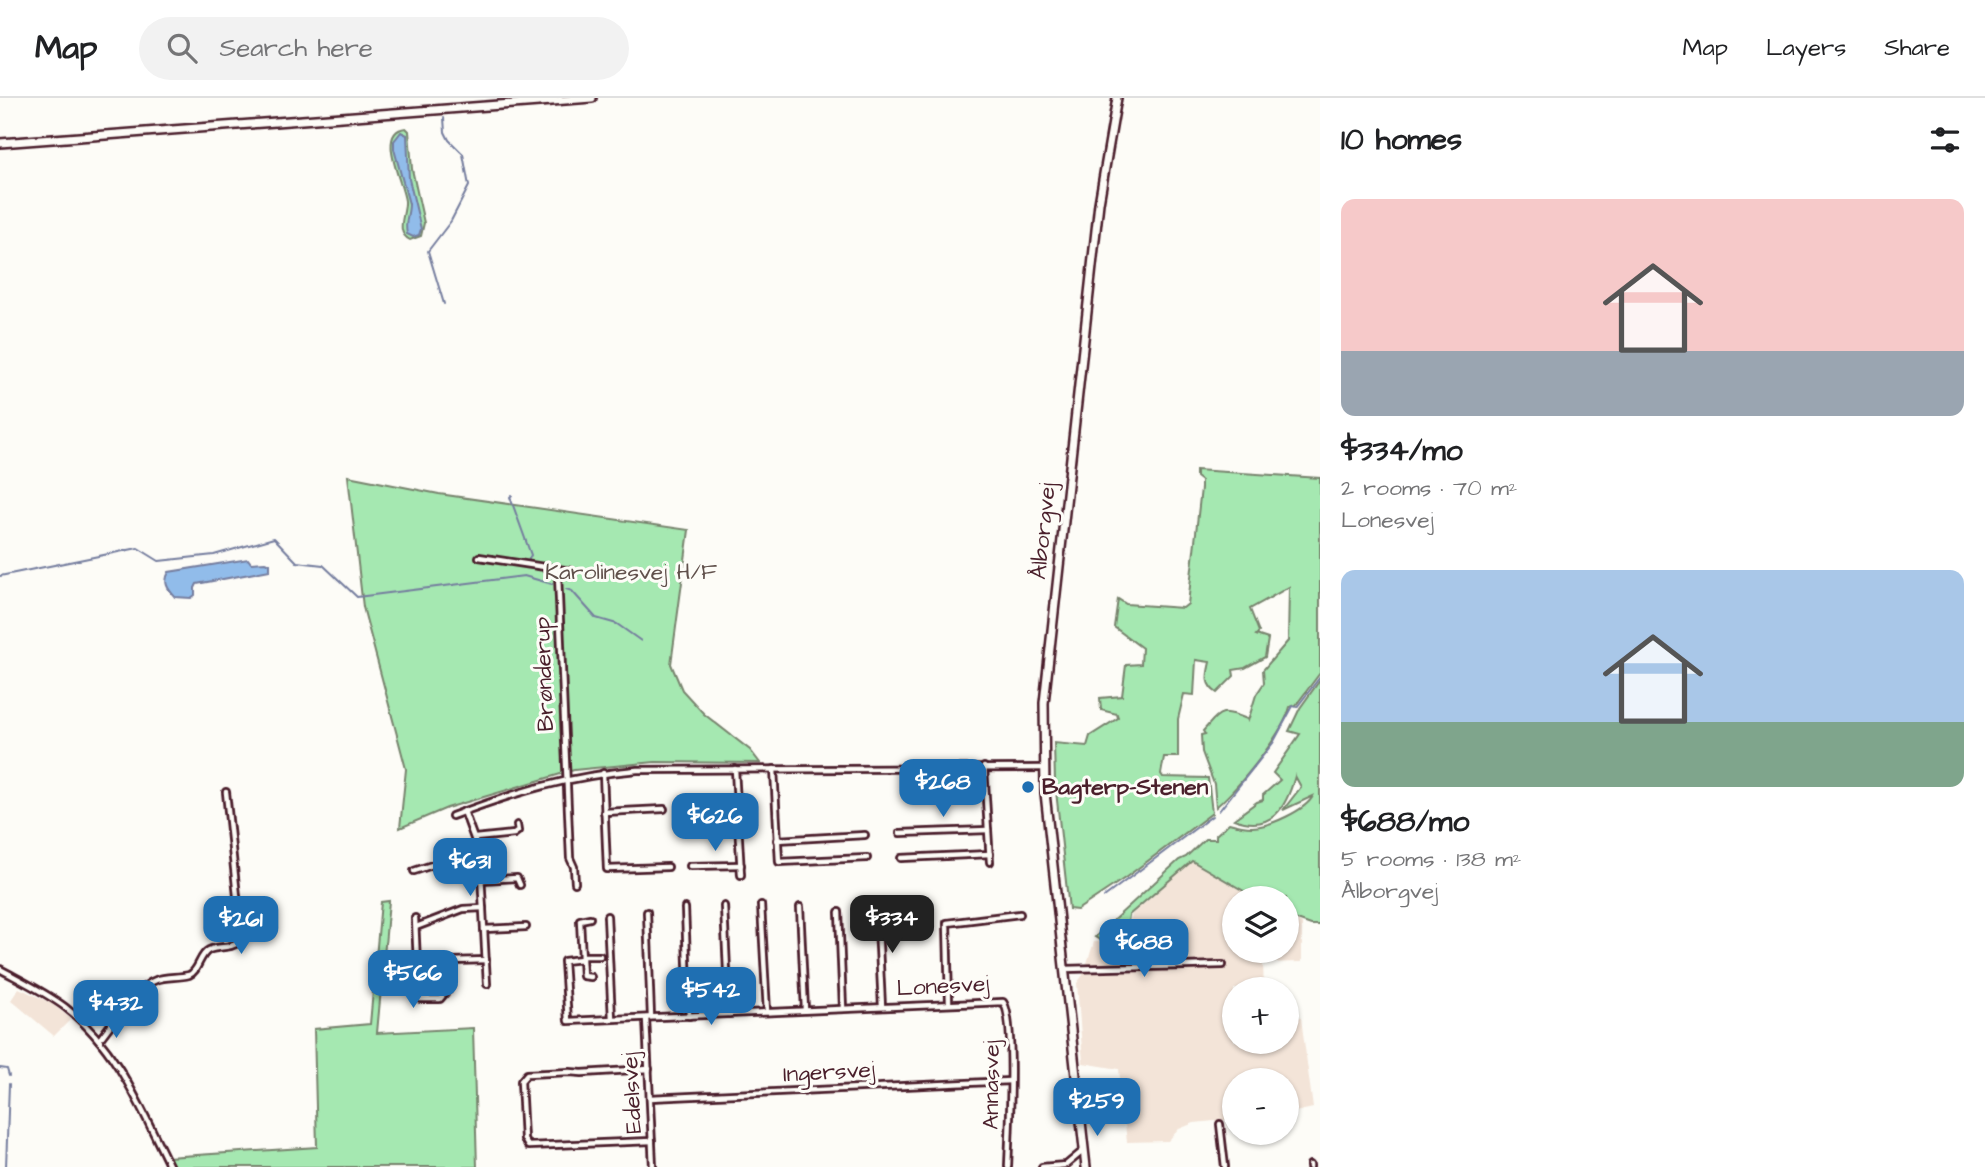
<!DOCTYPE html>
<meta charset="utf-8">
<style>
:root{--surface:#fff;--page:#f2f2f2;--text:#202124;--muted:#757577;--line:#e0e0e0;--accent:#1f6fb2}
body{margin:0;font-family:"Architects Daughter",sans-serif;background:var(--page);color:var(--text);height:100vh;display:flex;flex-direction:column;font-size:26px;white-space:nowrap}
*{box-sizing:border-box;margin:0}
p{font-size:23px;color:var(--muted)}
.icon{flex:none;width:38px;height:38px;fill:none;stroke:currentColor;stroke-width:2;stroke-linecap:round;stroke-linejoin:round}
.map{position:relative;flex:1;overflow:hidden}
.side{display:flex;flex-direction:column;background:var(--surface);width:665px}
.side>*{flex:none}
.fabs{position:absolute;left:1222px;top:788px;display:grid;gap:14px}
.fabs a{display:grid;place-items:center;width:77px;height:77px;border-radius:50%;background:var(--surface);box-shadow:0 2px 5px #0004;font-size:35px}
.price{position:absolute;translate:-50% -60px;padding:0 16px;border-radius:14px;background:var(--accent);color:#fff;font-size:23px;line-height:46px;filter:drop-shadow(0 2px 4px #0008)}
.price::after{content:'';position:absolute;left:50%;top:42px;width:21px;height:16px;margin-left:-10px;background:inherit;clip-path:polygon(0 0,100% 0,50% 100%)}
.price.selected{background:#222;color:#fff}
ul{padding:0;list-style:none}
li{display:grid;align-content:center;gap:14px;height:371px;padding:0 21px}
li span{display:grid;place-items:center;height:217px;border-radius:14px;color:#555}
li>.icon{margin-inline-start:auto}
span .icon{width:126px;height:126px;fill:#fffc;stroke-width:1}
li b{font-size:30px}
h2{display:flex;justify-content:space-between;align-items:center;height:84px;padding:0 21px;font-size:30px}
header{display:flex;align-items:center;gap:42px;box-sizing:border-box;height:98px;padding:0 35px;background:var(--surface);border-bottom:2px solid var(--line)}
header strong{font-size:33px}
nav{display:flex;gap:38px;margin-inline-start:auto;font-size:24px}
.search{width:490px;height:63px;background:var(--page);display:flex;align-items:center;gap:18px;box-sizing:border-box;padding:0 24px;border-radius:38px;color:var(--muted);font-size:26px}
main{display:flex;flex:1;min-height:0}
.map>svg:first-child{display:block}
.built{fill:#f3e4d8}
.green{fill:#a5e8b1;stroke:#78846e;stroke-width:2}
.water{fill:#91bcea;stroke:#757d9e;stroke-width:2}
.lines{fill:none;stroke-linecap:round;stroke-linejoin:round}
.stream{stroke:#757d9e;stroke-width:2}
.street-casing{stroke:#4a1f2b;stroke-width:10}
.secondary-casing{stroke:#4a1f2b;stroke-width:12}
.street{stroke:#fdfcf7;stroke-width:4.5}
.secondary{stroke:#fdfcf7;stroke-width:7}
.poi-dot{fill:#1f6fb2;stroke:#fdfcf7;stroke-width:2.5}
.labels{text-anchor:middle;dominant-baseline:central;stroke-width:6;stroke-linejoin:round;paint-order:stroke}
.street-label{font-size:23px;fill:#4a1f2b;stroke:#fdfcf7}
.park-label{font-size:23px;fill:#61514c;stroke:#fdfcf7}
.poi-label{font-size:23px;font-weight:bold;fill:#4a1f2b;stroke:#fdfcf7;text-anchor:start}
</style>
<header>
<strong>Map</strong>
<div class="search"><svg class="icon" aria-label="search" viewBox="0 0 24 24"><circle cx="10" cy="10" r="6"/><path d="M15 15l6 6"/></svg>Search here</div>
<nav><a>Map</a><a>Layers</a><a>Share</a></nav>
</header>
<main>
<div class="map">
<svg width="1320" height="1069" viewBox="0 0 1320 1069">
<rect width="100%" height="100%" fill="#fdfcf7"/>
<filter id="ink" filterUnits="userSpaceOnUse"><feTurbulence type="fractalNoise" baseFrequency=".0143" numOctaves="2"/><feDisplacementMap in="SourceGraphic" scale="14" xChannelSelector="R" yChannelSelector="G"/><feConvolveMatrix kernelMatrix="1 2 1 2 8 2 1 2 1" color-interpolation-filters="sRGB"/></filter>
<g filter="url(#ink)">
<g class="built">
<polygon points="1192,763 1256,800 1234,800 1234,852 1286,852 1286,817 1302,826 1302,864 1263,865 1264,891 1234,891 1234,943 1286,943 1286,910 1301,920 1313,1010 1286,1016 1286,982 1234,982 1234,1021 1194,1025 1179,1031 1168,1043 1127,1044 1119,971 1083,965 1077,885 1083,877 1094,844 1125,843 1132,816"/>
<polygon points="19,890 51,905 71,921 54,938 11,902"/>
</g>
<g class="green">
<path d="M406,30L409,33L412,71L424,125L421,138L410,142C394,133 406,117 405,103C403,85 375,33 406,30Z"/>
<path d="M1196,372L1320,380V575L1296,607L1290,609C1283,636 1238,690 1216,709L1214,686L1202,654L1201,637L1205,636L1203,633C1221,613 1220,610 1247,621L1248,623L1256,597L1264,585L1263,572L1288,543L1289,489L1250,511L1259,534L1256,537L1268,541L1265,559L1245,570L1233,572L1234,578L1217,595C1204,586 1207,578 1210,564L1196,562L1194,597L1184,596L1178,621V659H1164L1161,676L1163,679L1208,680L1212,715L1125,780L1077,812L1069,811L1055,684L1054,645L1087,648L1090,638L1118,620L1117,616L1101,612L1100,600L1122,598L1126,567L1141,566L1142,550L1114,529L1118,501L1126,506L1183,510L1188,506L1201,390V383L1196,379Z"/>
<polygon points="348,378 439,396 689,432 671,566 682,592 704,616 750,652 760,665 655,664 574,672 447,710 400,730 406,671 363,509"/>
<path d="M1320,582V827H1311L1286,818V800H1256L1192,763L1129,817L1127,833L1122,835L1116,831L1100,842L1095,839L1179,762L1186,759L1205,741H1216V737L1229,725C1236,727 1244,729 1252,729C1269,729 1306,712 1313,698L1283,712L1301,689L1295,678C1286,710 1272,735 1234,721L1257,704L1263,702V697L1280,682L1273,675L1300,636L1289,633L1300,610Z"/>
<polygon points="389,803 377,935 473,930 477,1069 173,1069 168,1059 317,1049 314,931 370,926 381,804"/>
</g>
<g class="water">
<path d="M401,34L407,37L409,81L421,131L419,137L413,139L407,136C404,124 409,117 409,106L394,51V43Z"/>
<path d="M248,461L251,465L265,464L270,466V472L197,486L195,490V497L191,500L175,499C167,490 163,484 169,474Z"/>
</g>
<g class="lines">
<g class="stream">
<polyline points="444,206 428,153 451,123 469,88 463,56 449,42 445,34 444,20"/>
<polyline points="512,397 510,399 531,457 529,461"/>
<polyline points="0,478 138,450 159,463 214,457 274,440 297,464 323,467 357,499 524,478 552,486"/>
<polyline points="566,491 572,493 596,520 617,526 641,543"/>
<polyline points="1219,713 1273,645 1293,608 1297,609 1320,579"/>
<polyline points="1104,799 1212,718"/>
<polyline points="0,970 7,971 9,978"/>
<polyline points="6,1069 9,986"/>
</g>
<g class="street-casing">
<g id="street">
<polyline points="479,459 571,473"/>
<polyline points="554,471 558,477 570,760 574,769 575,785"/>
<polyline points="984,669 990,764"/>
<polyline points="735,671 741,777"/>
<polyline points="774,671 779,764 867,760"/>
<polyline points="603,675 607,771 668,769"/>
<polyline points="688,710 737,708"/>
<polyline points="464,713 480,757 487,886"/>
<polyline points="604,714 664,711"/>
<path d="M452,718C516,694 568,678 637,672L1044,670"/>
<polyline points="900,735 988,732"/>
<polyline points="475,740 514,736 518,733 517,727"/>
<polyline points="777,742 865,737"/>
<polyline points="901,760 990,756"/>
<polyline points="690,768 741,767"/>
<polyline points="414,773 478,752"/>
<polyline points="482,782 517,780 520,787"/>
<polyline points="761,807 767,914"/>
<polyline points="877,807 882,909"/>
<polyline points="724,808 729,916"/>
<polyline points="800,809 805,912"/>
<polyline points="685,810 689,918"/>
<polyline points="647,814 651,919"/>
<polyline points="839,814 843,910"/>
<polyline points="607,818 612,921"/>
<polyline points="415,820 417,866 408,877 412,893 420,901 440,901 451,888 450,868 453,863 486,862"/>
<polyline points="416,829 463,811 483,810"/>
<polyline points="484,831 526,829"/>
<polyline points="582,858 600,858"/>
<polyline points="582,861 580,822 590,820"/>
<path d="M0,871C22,883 45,894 65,909C118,950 141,1011 170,1069"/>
<polyline points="1065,871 1223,867"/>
<path d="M591,879L583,878L582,861L564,863L568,923L1003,904C1016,920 1009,1041 1008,1069"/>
<polyline points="949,905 947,825 1020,816"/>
<polyline points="646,920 653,1069"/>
<path d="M99,942C112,926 137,888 156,882C166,878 178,880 189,877C199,873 199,857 209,852C220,847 230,852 240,843L241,836L226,694"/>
<polyline points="649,971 582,975 570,974 527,976 521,983 524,1041 528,1048 652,1043"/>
<polyline points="650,1000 1010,983"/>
<polyline points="1220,1026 1225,1069"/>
<polyline points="1310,1067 1310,1069"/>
<polyline points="1042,1069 1066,1067 1084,1052"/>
</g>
</g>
<g class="secondary-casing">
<g id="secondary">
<polyline points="0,45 592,0"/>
<polyline points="1086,1069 1045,695 1044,605 1099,105 1117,0"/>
</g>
</g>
<use href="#street" class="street"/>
<use href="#secondary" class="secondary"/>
</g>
</g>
<circle class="poi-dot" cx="1028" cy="689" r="7"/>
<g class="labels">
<g class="street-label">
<text transform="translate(1043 433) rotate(-84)">Ålborgvej</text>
<text transform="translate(544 576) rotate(-92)">Brønderup</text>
<text transform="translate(943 888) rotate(-3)">Lonesvej</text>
<text transform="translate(829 974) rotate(-3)">Ingersvej</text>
<text transform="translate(991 987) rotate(-90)">Annasvej</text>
<text transform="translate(632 995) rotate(-93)">Edelsvej</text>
</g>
<g class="park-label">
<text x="631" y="474">Karolinesvej H/F</text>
</g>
<g class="poi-label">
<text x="1042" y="689">Bagterp-Stenen</text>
</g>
</g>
</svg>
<div class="fabs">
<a><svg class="icon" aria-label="layers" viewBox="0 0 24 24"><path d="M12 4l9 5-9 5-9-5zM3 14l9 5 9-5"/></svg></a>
<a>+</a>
<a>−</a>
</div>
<b class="price" style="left:943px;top:721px">$268</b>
<b class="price" style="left:715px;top:755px">$626</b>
<b class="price" style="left:470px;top:800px">$631</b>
<b class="price selected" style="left:892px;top:857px">$334</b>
<b class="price" style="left:241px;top:858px">$261</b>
<b class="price" style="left:1144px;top:881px">$688</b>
<b class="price" style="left:413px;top:912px">$566</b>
<b class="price" style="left:711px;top:929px">$542</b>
<b class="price" style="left:116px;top:942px">$432</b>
<b class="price" style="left:1097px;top:1040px">$259</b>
</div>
<section class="side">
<h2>10 homes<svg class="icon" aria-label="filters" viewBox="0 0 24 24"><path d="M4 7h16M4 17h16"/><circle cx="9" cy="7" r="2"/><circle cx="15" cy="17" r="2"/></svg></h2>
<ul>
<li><span style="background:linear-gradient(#f6c9c9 70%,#9aa5b1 0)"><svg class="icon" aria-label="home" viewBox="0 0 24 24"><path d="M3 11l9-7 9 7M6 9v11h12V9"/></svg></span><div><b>$334/mo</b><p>2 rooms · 70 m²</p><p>Lonesvej</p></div></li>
<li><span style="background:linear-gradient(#a9c7e8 70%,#7fa58c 0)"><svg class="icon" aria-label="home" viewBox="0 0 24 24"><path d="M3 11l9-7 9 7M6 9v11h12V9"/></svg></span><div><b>$688/mo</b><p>5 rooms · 138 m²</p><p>Ålborgvej</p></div></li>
</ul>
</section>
</main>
